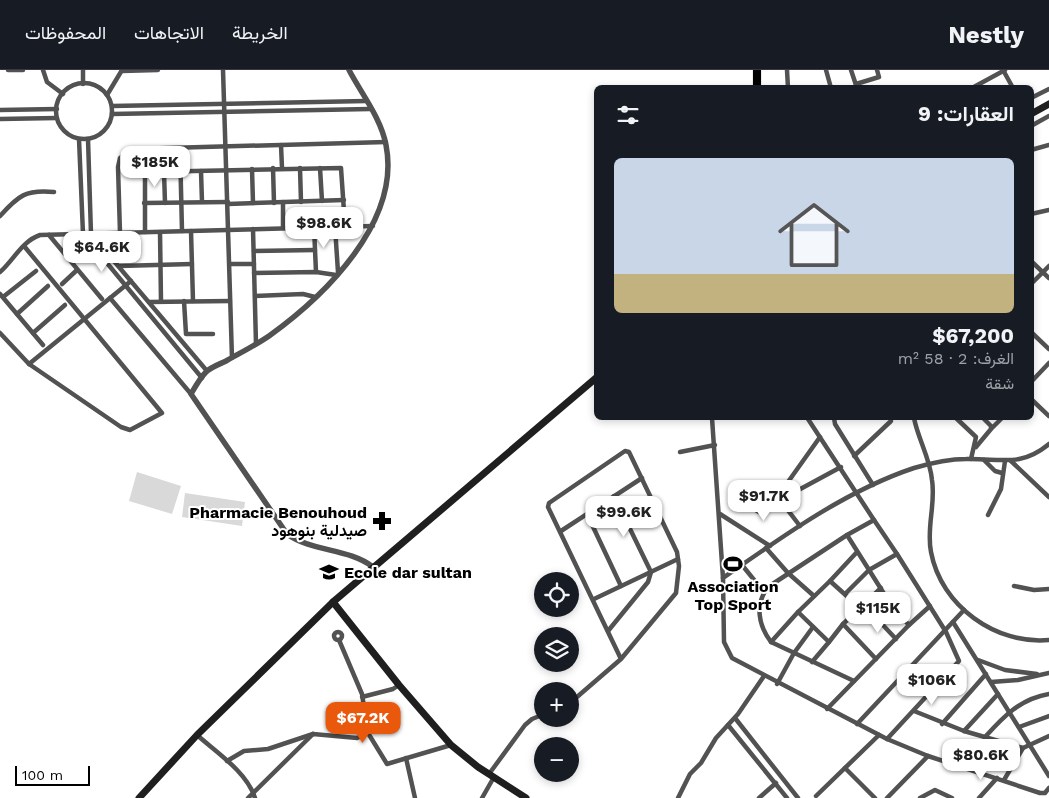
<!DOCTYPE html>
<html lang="ar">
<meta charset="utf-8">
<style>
:root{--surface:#171b24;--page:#242831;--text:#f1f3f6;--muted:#9ea1a6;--line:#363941;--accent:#ea580c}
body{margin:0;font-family:"Work Sans",Vazirmatn,sans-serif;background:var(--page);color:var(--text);direction:rtl;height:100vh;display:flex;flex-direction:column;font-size:19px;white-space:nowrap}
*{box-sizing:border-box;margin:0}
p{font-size:16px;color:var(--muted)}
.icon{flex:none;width:28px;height:28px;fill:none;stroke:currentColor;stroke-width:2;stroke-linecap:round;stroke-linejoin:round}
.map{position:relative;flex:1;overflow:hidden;direction:ltr}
.sheet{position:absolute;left:594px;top:15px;width:440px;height:335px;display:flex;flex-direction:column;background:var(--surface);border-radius:8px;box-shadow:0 2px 8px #0003;direction:rtl}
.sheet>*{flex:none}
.buttons{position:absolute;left:534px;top:502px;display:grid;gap:10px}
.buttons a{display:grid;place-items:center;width:45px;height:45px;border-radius:50%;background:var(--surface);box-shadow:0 2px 8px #0003;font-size:25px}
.scale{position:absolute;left:15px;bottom:12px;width:75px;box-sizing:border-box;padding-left:5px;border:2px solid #000;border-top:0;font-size:14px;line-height:18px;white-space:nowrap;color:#000;-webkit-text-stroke:4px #fff;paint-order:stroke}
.price{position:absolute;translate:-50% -42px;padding:0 11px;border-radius:10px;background:#fff;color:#222;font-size:16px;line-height:32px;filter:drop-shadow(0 1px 2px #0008)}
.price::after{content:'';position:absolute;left:50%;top:30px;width:15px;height:11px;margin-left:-8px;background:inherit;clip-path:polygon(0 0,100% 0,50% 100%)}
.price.on{background:var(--accent);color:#fff}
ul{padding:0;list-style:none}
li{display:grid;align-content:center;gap:10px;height:265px;padding:0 20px}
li+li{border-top:1px solid var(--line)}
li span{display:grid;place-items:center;height:155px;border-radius:8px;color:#555}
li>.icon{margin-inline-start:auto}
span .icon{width:90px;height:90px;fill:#fffc;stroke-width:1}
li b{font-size:21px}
h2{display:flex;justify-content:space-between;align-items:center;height:60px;padding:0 20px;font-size:21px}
header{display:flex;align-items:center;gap:30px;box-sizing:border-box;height:70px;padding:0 25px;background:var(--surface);border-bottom:1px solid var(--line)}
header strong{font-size:24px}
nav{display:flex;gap:28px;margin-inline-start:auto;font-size:18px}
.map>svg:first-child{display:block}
.green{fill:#d9d9d9}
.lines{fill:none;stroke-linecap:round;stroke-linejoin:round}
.primary-casing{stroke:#dbdbdb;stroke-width:9}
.minor{stroke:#525252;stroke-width:4.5}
.tertiary{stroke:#525252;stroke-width:5.5}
.secondary{stroke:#1f1f1f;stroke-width:7}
.primary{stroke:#000;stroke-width:8}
.labels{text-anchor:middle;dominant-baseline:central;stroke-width:4;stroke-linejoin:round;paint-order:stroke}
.poi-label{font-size:16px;font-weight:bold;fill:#000;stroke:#fff;text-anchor:end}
</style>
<header>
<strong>Nestly</strong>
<nav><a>الخريطة</a><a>الاتجاهات</a><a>المحفوظات</a></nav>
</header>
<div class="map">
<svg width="1049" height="728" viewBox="0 0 1049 728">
<rect width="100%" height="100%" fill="#fff"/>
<g class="green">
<polygon points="137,402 181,416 172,444 129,431"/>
<polygon points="185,423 245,432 242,456 182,447"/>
</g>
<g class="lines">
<g class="primary-casing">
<polyline id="primary" points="757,18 757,0"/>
</g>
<g class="minor">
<polyline points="8,0 23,0"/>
<polyline points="43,0 47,12 63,24"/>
<polyline points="83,0 83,14"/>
<polyline points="223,0 232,288"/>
<polyline points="787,0 788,18"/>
<polyline points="826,0 831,18"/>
<polyline points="851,0 857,18"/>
<polyline points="1003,0 1013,18"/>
<polyline points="122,1 158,0"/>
<circle cx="84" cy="41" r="28"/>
<polyline points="856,14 879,7 877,0"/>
<polyline points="972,18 1005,0"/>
<polyline points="107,25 122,0"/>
<polyline points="1031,28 1049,19"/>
<polyline points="112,36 366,31"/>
<polyline points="0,40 57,39"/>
<polyline points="112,44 370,39"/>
<polyline points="0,49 57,48"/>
<polyline points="1031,56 1049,46"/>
<polyline points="79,69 83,164 202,308"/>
<polyline points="88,69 91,164 207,301"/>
<polyline points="281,75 282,98"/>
<polyline points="180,78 182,161"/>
<polyline points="1031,80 1049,75"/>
<polyline points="273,98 274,133"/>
<polyline points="300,98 301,132"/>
<polyline points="320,98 322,131"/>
<polyline points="252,99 253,133"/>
<polyline points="201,101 202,132"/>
<polyline points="164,102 165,133"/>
<polyline points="283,132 283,158"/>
<polyline points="144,133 228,132"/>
<polyline points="228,134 344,130"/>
<polyline points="1031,144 1049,140"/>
<path d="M0,146C18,126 26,119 54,122"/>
<polyline points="314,157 316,202"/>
<polyline points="335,157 338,202"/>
<polyline points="253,159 256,274"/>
<polyline points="191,161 193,231"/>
<polyline points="145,162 145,102 341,98 345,156"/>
<polyline points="160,162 161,231"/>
<polyline points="120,163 118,97 120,88 132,79 386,72"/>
<polyline points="49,165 102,229"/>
<polyline points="254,181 315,180"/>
<polyline points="1031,191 1049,208"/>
<polyline points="230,194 254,194"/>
<polyline points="119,196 192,194"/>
<path d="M0,202C13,191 22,171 40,165L373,156"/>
<polyline points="254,203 316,202 336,205"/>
<polyline points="62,214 77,200"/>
<polyline points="1031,214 1049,196"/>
<polyline points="0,224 43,275"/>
<polyline points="255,226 303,224 315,227"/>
<polyline points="3,227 36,201"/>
<polyline points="110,228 191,324"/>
<polyline points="184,231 186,264 213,264"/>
<polyline points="149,232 230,231"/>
<polyline points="17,244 48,216"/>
<polyline points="1031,262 1049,279"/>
<polyline points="0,263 29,294 121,357 130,360 162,343 24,176"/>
<polyline points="33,263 65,235"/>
<polyline points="29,294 131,211"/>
<polyline points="1031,312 1049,293"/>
<polyline points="1031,329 1049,346"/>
<polyline points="712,348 723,508 724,572 732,588 887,669 928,686 1040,723 1045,723 1049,718"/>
<polyline points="834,348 835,354 873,415"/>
<path d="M914,348C918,369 930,388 932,410C936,434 926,458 931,482C941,536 996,575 1049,570"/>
<polyline points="956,348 976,367 971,389"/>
<path d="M808,349L874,450L847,465L768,517C754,535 759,556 771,572L854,611"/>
<polyline points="992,358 1002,348"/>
<polyline points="976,377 991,359 991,356 983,348"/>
<polyline points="680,382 715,375"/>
<polyline points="854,386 891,351"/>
<polyline points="984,390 995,401 1002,403"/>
<polyline points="1011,391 1049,427"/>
<polyline points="746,434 759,442 780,430 783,419 820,367"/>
<polyline points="587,444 621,516"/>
<polyline points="720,444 770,476"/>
<polyline points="988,445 1001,419 1005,391"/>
<polyline points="800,456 780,430 841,397"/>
<polyline points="561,461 642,408"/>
<polyline points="847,465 893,538 883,548 881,553 896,569"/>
<polyline points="766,478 788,503 814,526"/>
<polyline points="742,495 764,522"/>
<path d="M723,508C782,467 845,421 914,398C931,393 949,389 966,389C1000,388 1020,398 1049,374"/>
<polygon points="830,511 860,538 843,554 829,572 798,542"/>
<polyline points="830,511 857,482"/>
<polyline points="1014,516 1034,520 1049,519"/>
<polyline points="845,524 869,500 897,484 874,450"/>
<polyline points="594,529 678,489"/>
<polyline points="860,538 881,518"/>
<polyline points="893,538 909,555"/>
<polyline points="953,552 1049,706"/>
<polyline points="843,554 876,589"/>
<polyline points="608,561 648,512 651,502 614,426"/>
<circle cx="338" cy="566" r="4"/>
<polyline points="339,570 362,624 368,663 387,694 451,675"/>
<polyline points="771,572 798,542"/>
<polyline points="978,590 1005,600 1037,604"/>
<polyline points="812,592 829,572"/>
<polyline points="991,612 1018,610 1049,603"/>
<polyline points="777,614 794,583 813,557"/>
<polyline points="362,627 393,619 399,615"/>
<polyline points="570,633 621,589 676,523 679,496 677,482 629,382 625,381 549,433 548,437 621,589"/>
<polyline points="827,639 909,555 930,536"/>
<polyline points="914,641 964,661 1023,678 1004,710"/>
<polyline points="735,648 798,728"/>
<polyline points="857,654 964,540"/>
<polyline points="942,654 986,604"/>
<polyline points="728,655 787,728"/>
<polyline points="1019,657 1049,646"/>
<polyline points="964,661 998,624"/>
<path d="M197,665C216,682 247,702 255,728"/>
<path d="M985,667C1004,646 1020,629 1049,624"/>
<polyline points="887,669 959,591 946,562 897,484"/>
<polyline points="1023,678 1049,666"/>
<polyline points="406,688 415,728"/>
<polyline points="227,691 244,681 268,679 313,664 357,668 368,663"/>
<polyline points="845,698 875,728"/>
<polyline points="489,704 525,655 532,649 542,645"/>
<polyline points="816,726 879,665"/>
<polyline points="248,728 313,664"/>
<polyline points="482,728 494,707"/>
<polyline points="678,728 690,704 701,693 716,668 738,644 764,606"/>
<polyline points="759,728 776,713"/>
<polyline points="887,728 928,686"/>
<polyline points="920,728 935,720 952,728"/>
<polyline points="979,728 997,708"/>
</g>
<path class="tertiary" d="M349,0C361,23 381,48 386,75C401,151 326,225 269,266C256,275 240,283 226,291C220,294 211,297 206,302C200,308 195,317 191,324L287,464C312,482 348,478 373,497"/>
<g class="secondary">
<polyline points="1031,44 1049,34"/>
<polyline points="333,532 399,615 451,675 478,697 526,728"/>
<polyline points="139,728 197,665 333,532 596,308"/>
</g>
<use href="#primary" class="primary"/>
</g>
<defs>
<g id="pharmacy-bare" transform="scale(1.5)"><path d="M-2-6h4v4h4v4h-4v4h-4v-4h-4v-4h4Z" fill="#000" stroke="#fff" stroke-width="2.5" paint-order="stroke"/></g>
<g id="stadium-bare" transform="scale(1.5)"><path d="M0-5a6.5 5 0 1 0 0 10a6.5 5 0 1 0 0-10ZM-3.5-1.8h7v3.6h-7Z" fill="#000" stroke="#fff" stroke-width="2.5" paint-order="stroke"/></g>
<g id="school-bare" transform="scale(1.5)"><path d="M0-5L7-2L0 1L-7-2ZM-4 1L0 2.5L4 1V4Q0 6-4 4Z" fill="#000" stroke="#fff" stroke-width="2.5" paint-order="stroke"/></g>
</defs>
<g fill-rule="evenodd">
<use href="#pharmacy-bare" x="382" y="451"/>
<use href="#stadium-bare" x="733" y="494"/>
<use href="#school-bare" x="329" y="502"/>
</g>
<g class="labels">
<g class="poi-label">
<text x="367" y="442">Pharmacie Benouhoud<tspan x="367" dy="18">صيدلية بنوهود</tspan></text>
<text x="344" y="502" text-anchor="start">Ecole dar sultan</text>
<text x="733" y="516" text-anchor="middle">Association<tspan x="733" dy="18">Top Sport</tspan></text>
</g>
</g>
</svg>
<div class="buttons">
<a><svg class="icon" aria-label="locate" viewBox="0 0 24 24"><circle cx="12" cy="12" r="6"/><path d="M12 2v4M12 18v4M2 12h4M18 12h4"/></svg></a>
<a><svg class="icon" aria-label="layers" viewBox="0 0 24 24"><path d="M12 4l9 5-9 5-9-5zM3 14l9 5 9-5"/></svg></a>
<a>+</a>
<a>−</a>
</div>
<div class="scale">100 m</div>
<b class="price" style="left:155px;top:118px">$185K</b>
<b class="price" style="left:324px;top:179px">$98.6K</b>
<b class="price" style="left:102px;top:203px">$64.6K</b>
<b class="price" style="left:764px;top:452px">$91.7K</b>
<b class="price" style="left:624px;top:468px">$99.6K</b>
<b class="price" style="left:878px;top:564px">$115K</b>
<b class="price" style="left:932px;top:636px">$106K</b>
<b class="price on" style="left:363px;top:674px">$67.2K</b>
<b class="price" style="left:981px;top:711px">$80.6K</b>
<section class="sheet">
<h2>العقارات: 9<svg class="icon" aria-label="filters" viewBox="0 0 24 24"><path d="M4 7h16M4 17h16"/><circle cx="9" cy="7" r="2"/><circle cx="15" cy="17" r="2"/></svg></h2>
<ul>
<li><span style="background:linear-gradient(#c9d6e8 75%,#c2b280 0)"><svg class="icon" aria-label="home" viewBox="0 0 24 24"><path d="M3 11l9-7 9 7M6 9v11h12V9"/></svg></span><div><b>$67,200</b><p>الغرف: 2 · 58 m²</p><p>شقة</p></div></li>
</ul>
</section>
</div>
